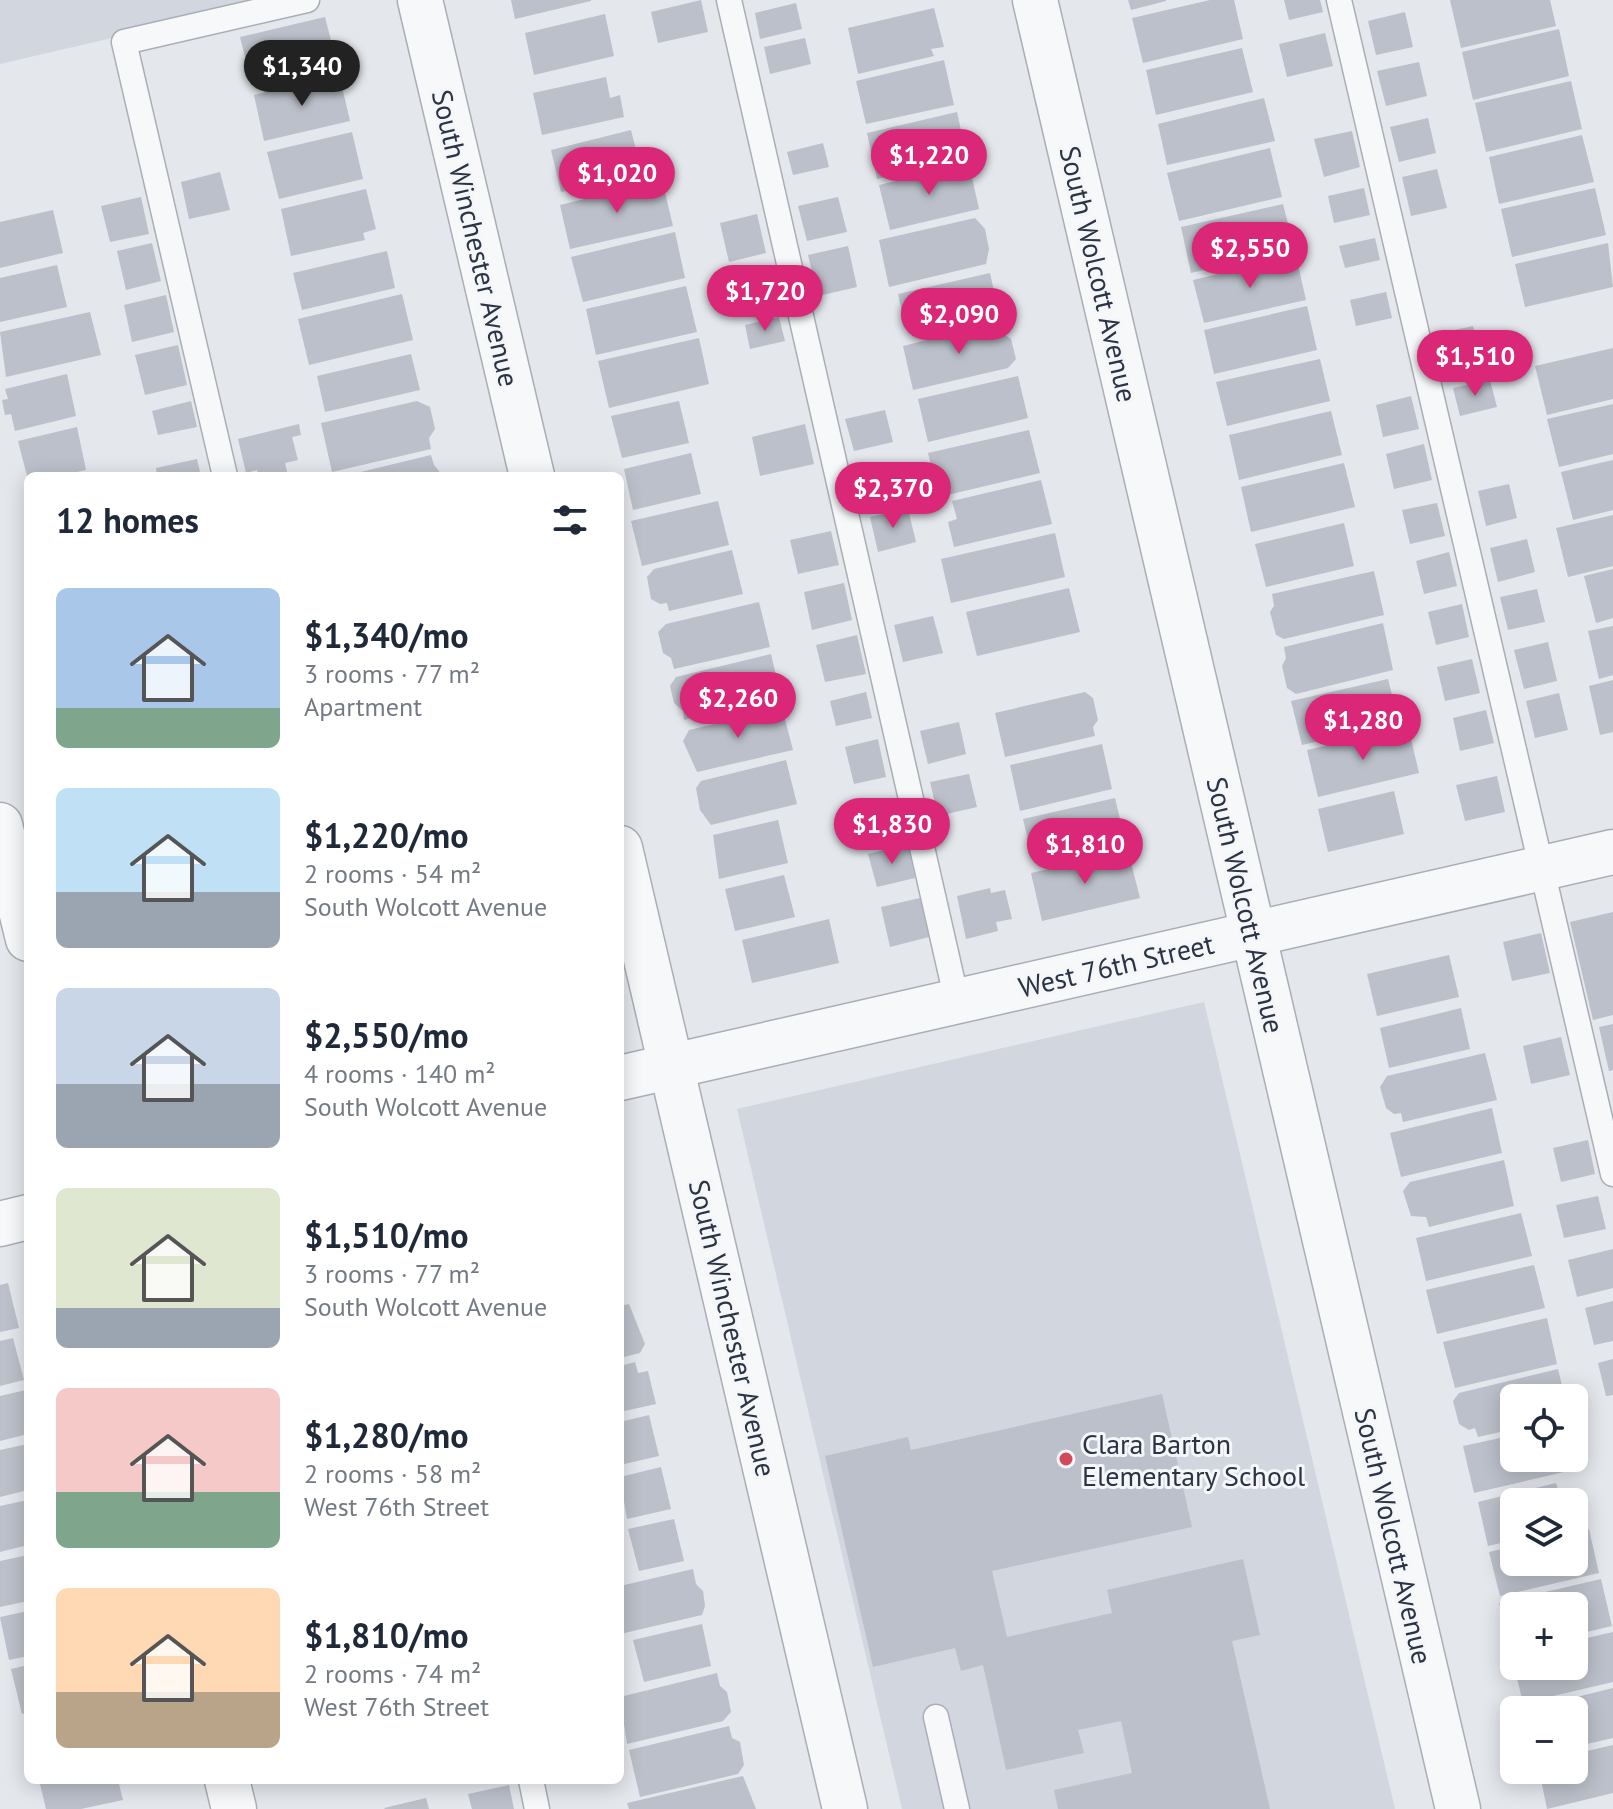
<!DOCTYPE html>
<meta charset="utf-8">
<style>
:root{--surface:#fff;--page:#f2f2f3;--text:#1f2937;--muted:#747a83;--accent:#db2777}
body{margin:0;font-family:"PT Sans",sans-serif;background:var(--page);color:var(--text);height:100vh;display:flex;flex-direction:column;font-size:30px;white-space:nowrap}
*{box-sizing:border-box;margin:0}
p{font-size:26px;color:var(--muted)}
.icon{flex:none;width:44px;height:44px;fill:none;stroke:currentColor;stroke-width:2;stroke-linecap:round;stroke-linejoin:round}
.map{position:relative;flex:1;overflow:hidden}
.drawer{position:absolute;left:24px;top:472px;width:600px;height:1312px;display:flex;flex-direction:column;background:var(--surface);border-radius:12px;box-shadow:0 4px 20px #0003}
.drawer>*{flex:none}
.controls{position:absolute;left:1500px;top:1384px;display:grid;gap:16px}
.controls a{display:grid;place-items:center;width:88px;height:88px;border-radius:12px;background:var(--surface);box-shadow:0 4px 20px #0003;font-size:40px}
.price{position:absolute;translate:-50% -68px;padding:0 18px;border-radius:28px;background:var(--accent);color:#fff;font-size:26px;line-height:52px;filter:drop-shadow(0 2px 4px #0008)}
.price::after{content:'';position:absolute;left:50%;top:48px;width:24px;height:18px;margin-left:-12px;background:inherit;clip-path:polygon(0 0,100% 0,50% 100%)}
.price.selected{background:#222;color:#fff}
ul{padding:0;list-style:none}
li{display:flex;align-items:center;gap:24px;height:200px;padding:0 32px}
li span{display:grid;place-items:center;flex:none;width:224px;height:160px;border-radius:12px;color:#555}
li>.icon{margin-inline-start:auto}
span .icon{width:96px;height:96px;fill:#fffc;stroke-width:1}
li b{font-size:34px}
h2{display:flex;justify-content:space-between;align-items:center;height:96px;padding:0 32px;font-size:34px}
.map>svg:first-child{display:block}
.built{fill:#d2d6de}
.building{fill:#bbc0ca}
.lines{fill:none;stroke-linecap:round;stroke-linejoin:round}
.service-casing{stroke:#a9aeb7;stroke-width:27}
.minor-casing{stroke:#a9aeb7;stroke-width:47}
.tertiary-casing{stroke:#a9aeb7;stroke-width:47}
.service{stroke:#f7f8fa;stroke-width:24}
.minor{stroke:#f7f8fa;stroke-width:44}
.tertiary{stroke:#f7f8fa;stroke-width:44}
.poi-dot{fill:#d1495b;stroke:#f4f6f9;stroke-width:3}
.labels{text-anchor:middle;dominant-baseline:central;stroke-width:6;stroke-linejoin:round;paint-order:stroke}
.street-label{font-size:28px;fill:#2b3445;stroke:#f4f6f9}
.poi-label{font-size:28px;fill:#2b3445;stroke:#f4f6f9;text-anchor:start}
</style>
<div class="map">
<svg width="1613" height="1809" viewBox="0 0 1613 1809">
<rect width="100%" height="100%" fill="#e4e7ec"/>
<g class="built">
<polygon points="0,0 275,0 0,64"/>
<polygon points="1204,1002 1395,1809 902,1809 737,1109"/>
</g>
<g class="building">
<polygon points="511,0 591,0 591,1 515,19"/>
<polygon points="701,0 708,32 658,43 651,12"/>
<polygon points="1128,0 1166,0 1166,1 1131,10"/>
<polygon points="1210,0 1234,0 1243,39 1143,63 1132,18"/>
<polygon points="1284,0 1320,0 1323,12 1289,20"/>
<polygon points="1450,0 1550,0 1556,26 1461,48"/>
<polygon points="796,3 802,29 760,39 755,13"/>
<polygon points="934,8 944,47 931,49 934,56 858,74 848,28"/>
<polygon points="1405,12 1413,47 1376,55 1368,21"/>
<polygon points="605,14 614,56 534,75 525,33"/>
<polygon points="325,17 337,64 252,84 240,37"/>
<polygon points="1559,29 1569,76 1473,100 1462,52"/>
<polygon points="1325,33 1333,66 1287,77 1279,44"/>
<polygon points="805,38 811,64 770,74 764,47"/>
<polygon points="1242,48 1253,92 1156,115 1146,70"/>
<polygon points="944,60 954,105 866,124 856,81"/>
<polygon points="1419,62 1427,96 1386,106 1377,71"/>
<polygon points="339,74 350,121 264,141 254,95"/>
<polygon points="606,77 610,98 620,95 624,117 542,135 533,93"/>
<polygon points="1571,81 1582,129 1486,152 1475,103"/>
<polygon points="1264,98 1275,141 1167,165 1158,124"/>
<polygon points="957,112 967,158 877,179 867,133"/>
<polygon points="1428,118 1436,153 1399,162 1390,127"/>
<polygon points="631,130 642,174 561,192 551,150"/>
<polygon points="1352,131 1360,167 1324,177 1314,139"/>
<polygon points="352,132 363,179 279,199 267,152"/>
<polygon points="1582,135 1594,182 1499,204 1489,157"/>
<polygon points="823,143 829,167 793,175 787,152"/>
<polygon points="1270,148 1282,197 1179,221 1167,173"/>
<polygon points="969,164 979,209 890,230 879,185"/>
<polygon points="1437,169 1447,208 1411,216 1402,177"/>
<polygon points="220,172 230,210 189,219 181,182"/>
<polygon points="662,180 673,226 570,249 560,205"/>
<polygon points="1364,188 1370,215 1334,223 1328,196"/>
<polygon points="1595,188 1606,235 1512,257 1501,209"/>
<polygon points="366,189 376,229 363,233 365,240 291,256 281,209"/>
<polygon points="141,197 149,234 110,242 101,206"/>
<polygon points="838,197 847,232 807,241 798,206"/>
<polygon points="1283,204 1294,248 1191,273 1181,227"/>
<polygon points="53,210 63,253 0,268 0,222"/>
<polygon points="757,214 766,253 729,262 720,223"/>
<polygon points="975,218 985,229 989,249 986,264 889,287 879,240"/>
<polygon points="675,232 685,278 583,302 571,257"/>
<polygon points="1375,238 1380,260 1345,268 1339,246"/>
<polygon points="152,243 161,281 126,290 117,251"/>
<polygon points="1608,243 1613,287 1525,307 1515,264"/>
<polygon points="848,246 857,287 818,296 808,255"/>
<polygon points="387,251 395,288 302,310 293,273"/>
<polygon points="1296,256 1306,300 1204,323 1193,280"/>
<polygon points="57,265 67,307 0,322 0,278"/>
<polygon points="990,273 999,314 917,333 912,314 903,316 898,294"/>
<polygon points="686,286 697,332 596,355 586,309"/>
<polygon points="1386,292 1392,318 1356,326 1350,300"/>
<polygon points="402,294 413,340 309,365 298,319"/>
<polygon points="166,295 174,332 132,342 124,305"/>
<polygon points="1307,306 1317,350 1214,374 1204,330"/>
<polygon points="90,312 101,355 6,377 0,332"/>
<polygon points="779,317 785,341 750,349 745,325"/>
<polygon points="1000,322 1002,333 1011,339 1016,359 1008,368 913,390 903,346"/>
<polygon points="1473,326 1480,358 1448,365 1440,333"/>
<polygon points="699,338 709,384 609,408 598,361"/>
<polygon points="178,345 187,385 145,395 135,355"/>
<polygon points="1613,348 1613,399 1547,415 1535,366"/>
<polygon points="411,354 420,390 325,412 317,376"/>
<polygon points="1320,359 1330,401 1227,426 1216,382"/>
<polygon points="67,374 76,416 15,431 11,414 5,415 2,400 8,399 5,389"/>
<polygon points="1018,376 1028,418 928,442 918,399"/>
<polygon points="1490,380 1497,407 1460,416 1453,388"/>
<polygon points="1411,396 1419,429 1383,437 1376,405"/>
<polygon points="191,401 197,427 158,435 152,411"/>
<polygon points="417,401 430,407 435,429 429,438 431,449 332,472 321,423"/>
<polygon points="679,401 689,443 622,458 611,416"/>
<polygon points="1613,404 1613,454 1559,467 1547,419"/>
<polygon points="885,410 893,442 854,451 845,419"/>
<polygon points="1331,411 1342,455 1239,480 1229,435"/>
<polygon points="299,424 301,435 292,437 298,460 285,463 288,476 259,476 257,470 246,473 238,439"/>
<polygon points="805,424 814,464 760,476 752,437"/>
<polygon points="77,427 86,470 59,476 27,476 18,441"/>
<polygon points="1029,430 1040,473 939,497 928,453"/>
<polygon points="1424,444 1432,480 1394,489 1386,454"/>
<polygon points="691,453 701,494 633,510 624,469"/>
<polygon points="431,455 434,465 443,476 344,476"/>
<polygon points="197,459 201,476 157,476 156,468"/>
<polygon points="1613,460 1613,510 1573,520 1561,472"/>
<polygon points="1344,463 1355,507 1251,532 1241,487"/>
<polygon points="1041,480 1052,524 954,547 948,522 957,519 952,501"/>
<polygon points="1509,484 1517,518 1486,526 1478,491"/>
<polygon points="718,501 729,545 642,566 631,521"/>
<polygon points="1437,503 1445,536 1410,544 1402,510"/>
<polygon points="908,509 916,542 878,552 870,517"/>
<polygon points="1613,515 1613,566 1568,577 1556,528"/>
<polygon points="1344,523 1354,566 1266,587 1255,544"/>
<polygon points="831,531 839,565 798,574 790,540"/>
<polygon points="1055,533 1065,577 951,603 941,559"/>
<polygon points="1527,539 1535,572 1498,582 1490,548"/>
<polygon points="732,550 743,594 669,611 667,603 660,604 651,599 647,577 654,569"/>
<polygon points="1449,552 1457,586 1424,594 1416,561"/>
<polygon points="1613,569 1613,618 1596,623 1584,576"/>
<polygon points="1374,571 1384,615 1284,639 1276,635 1270,612 1274,606 1272,594"/>
<polygon points="844,583 852,620 812,630 804,592"/>
<polygon points="1069,588 1080,632 977,656 966,612"/>
<polygon points="1537,589 1545,622 1508,630 1500,597"/>
<polygon points="759,602 770,647 674,669 671,658 663,653 658,632 666,624"/>
<polygon points="1462,604 1469,637 1436,645 1428,612"/>
<polygon points="933,616 943,653 903,662 894,625"/>
<polygon points="1383,623 1393,670 1296,694 1287,688 1282,666 1286,658 1284,647"/>
<polygon points="1613,626 1613,675 1599,679 1588,631"/>
<polygon points="857,635 866,674 825,682 816,645"/>
<polygon points="1548,642 1557,681 1524,689 1514,650"/>
<polygon points="771,654 781,697 684,720 683,711 674,703 670,686 676,677"/>
<polygon points="1472,659 1480,693 1445,701 1437,667"/>
<polygon points="1388,679 1399,723 1302,745 1291,701"/>
<polygon points="1613,680 1613,732 1600,735 1589,686"/>
<polygon points="866,692 872,718 836,726 830,701"/>
<polygon points="1085,692 1093,698 1098,720 1093,727 1095,736 1005,757 995,713"/>
<polygon points="1559,693 1568,730 1535,738 1526,701"/>
<polygon points="782,708 793,750 697,772 683,741 689,730"/>
<polygon points="1486,710 1494,743 1460,751 1453,718"/>
<polygon points="959,722 966,754 928,764 920,731"/>
<polygon points="1408,726 1419,773 1318,797 1307,750"/>
<polygon points="878,739 886,777 854,784 845,747"/>
<polygon points="1102,744 1112,789 1020,811 1010,765"/>
<polygon points="786,760 797,804 711,825 700,810 696,788 701,781"/>
<polygon points="969,774 977,807 938,816 930,782"/>
<polygon points="1497,776 1505,812 1465,821 1456,785"/>
<polygon points="1394,791 1404,834 1328,852 1318,809"/>
<polygon points="1115,798 1125,840 1033,861 1023,819"/>
<polygon points="778,820 788,863 719,879 713,835"/>
<polygon points="908,844 915,878 877,887 868,854"/>
<polygon points="1128,851 1140,898 1042,921 1031,873"/>
<polygon points="784,875 795,917 735,931 725,889"/>
<polygon points="990,888 991,893 1005,890 1012,919 996,922 998,931 966,939 957,896"/>
<polygon points="920,898 929,937 890,947 881,907"/>
<polygon points="1613,912 1613,1015 1593,1020 1570,922"/>
<polygon points="829,919 839,963 752,983 742,940"/>
<polygon points="1541,933 1550,973 1512,981 1503,942"/>
<polygon points="1449,955 1459,997 1377,1016 1367,974"/>
<polygon points="1461,1008 1470,1049 1389,1068 1380,1028"/>
<polygon points="1613,1024 1613,1070 1609,1071 1599,1027"/>
<polygon points="1561,1037 1570,1075 1531,1084 1523,1046"/>
<polygon points="1485,1053 1497,1100 1403,1122 1401,1113 1394,1114 1386,1108 1380,1087 1387,1076"/>
<polygon points="1492,1108 1502,1153 1401,1177 1390,1133"/>
<polygon points="1588,1140 1595,1174 1561,1182 1553,1148"/>
<polygon points="1504,1160 1514,1206 1429,1227 1426,1217 1411,1216 1403,1191 1410,1182"/>
<polygon points="1598,1196 1606,1229 1564,1238 1556,1205"/>
<polygon points="1521,1213 1532,1256 1426,1281 1416,1238"/>
<polygon points="1613,1249 1613,1288 1577,1297 1568,1260"/>
<polygon points="1534,1265 1545,1308 1437,1334 1426,1290"/>
<polygon points="8,1283 19,1328 0,1332 0,1285"/>
<polygon points="1613,1301 1613,1341 1594,1345 1585,1308"/>
<polygon points="629,1304 645,1344 640,1353 620,1358 620,1306"/>
<polygon points="1547,1318 1557,1364 1455,1388 1443,1342"/>
<polygon points="13,1338 24,1380 0,1386 0,1341"/>
<polygon points="1613,1359 1613,1395 1606,1396 1598,1363"/>
<polygon points="635,1362 638,1373 648,1371 656,1404 620,1412 620,1366"/>
<polygon points="1558,1369 1565,1398 1514,1398 1514,1429 1478,1437 1475,1428 1469,1430 1459,1424 1453,1401 1459,1393"/>
<polygon points="26,1390 28,1434 0,1441 0,1396"/>
<polygon points="1162,1394 1192,1527 992,1571 1007,1637 1112,1613 1107,1590 1243,1559 1260,1635 1232,1641 1270,1809 1058,1809 1054,1790 1132,1773 1121,1721 1078,1730 1084,1753 1006,1770 983,1665 961,1671 955,1648 873,1667 825,1456 908,1437 911,1450"/>
<polygon points="649,1415 659,1456 620,1465 620,1422"/>
<polygon points="1514,1435 1514,1458 1574,1458 1577,1469 1474,1493 1463,1446"/>
<polygon points="28,1444 28,1490 0,1497 0,1450"/>
<polygon points="661,1467 671,1509 627,1519 620,1477"/>
<polygon points="1556,1483 1559,1493 1570,1490 1573,1502 1514,1502 1514,1540 1488,1546 1478,1502"/>
<polygon points="28,1500 28,1545 0,1552 0,1506"/>
<polygon points="674,1519 684,1561 639,1571 628,1529"/>
<polygon points="1589,1529 1599,1573 1500,1596 1489,1552 1514,1546 1514,1562 1574,1562 1574,1533"/>
<polygon points="28,1555 28,1601 0,1607 0,1561"/>
<polygon points="693,1569 696,1584 703,1591 705,1606 702,1615 620,1634 620,1586"/>
<polygon points="1601,1579 1612,1626 1574,1635 1574,1606 1514,1606 1514,1649 1510,1650 1499,1603"/>
<polygon points="28,1611 28,1656 9,1660 0,1617"/>
<polygon points="702,1624 711,1666 644,1682 633,1640"/>
<polygon points="1613,1632 1613,1682 1523,1703 1514,1666 1574,1666 1574,1641"/>
<polygon points="28,1665 28,1712 22,1714 11,1669"/>
<polygon points="717,1673 720,1686 727,1692 731,1712 723,1721 627,1744 620,1697"/>
<polygon points="1613,1688 1613,1738 1574,1747 1574,1710 1524,1710"/>
<polygon points="729,1726 732,1738 740,1742 744,1765 738,1774 640,1797 629,1750"/>
<polygon points="1613,1745 1613,1793 1547,1809 1539,1770 1574,1770 1574,1754"/>
<polygon points="743,1776 756,1809 629,1809 627,1803"/>
<polygon points="39,1780 118,1780 123,1800 81,1809 46,1809"/>
<polygon points="509,1785 514,1809 472,1809 468,1794"/>
<polygon points="426,1798 429,1809 385,1809 384,1808"/>
</g>
<g class="lines">
<g class="service-casing">
<g id="service">
<polyline points="729,0 957,1001"/>
<polyline points="1339,0 1613,1174"/>
<polyline points="225,476 124,42 307,0"/>
<polyline points="936,1717 957,1809"/>
<polyline points="531,1780 537,1809"/>
</g>
</g>
<g class="minor-casing">
<g id="minor">
<polyline points="420,0 532,476"/>
<polyline points="1035,0 1458,1809"/>
<polyline points="620,848 845,1809"/>
<polyline points="0,1224 28,1217"/>
</g>
</g>
<g class="tertiary-casing">
<g id="tertiary">
<polyline points="0,825 28,939"/>
<polyline points="620,1078 1613,852"/>
<polyline points="227,1780 234,1809"/>
</g>
</g>
<use href="#service" class="service"/>
<use href="#minor" class="minor"/>
<use href="#tertiary" class="tertiary"/>
</g>
<circle class="poi-dot" cx="1066" cy="1459" r="8"/>
<g class="labels">
<g class="street-label">
<text transform="translate(476 238) rotate(77)">South Winchester Avenue</text>
<text transform="translate(1099 274) rotate(77)">South Wolcott Avenue</text>
<text transform="translate(1246 905) rotate(77)">South Wolcott Avenue</text>
<text transform="translate(1116 965) rotate(-13)">West 76th Street</text>
<text transform="translate(733 1328) rotate(77)">South Winchester Avenue</text>
<text transform="translate(1394 1536) rotate(77)">South Wolcott Avenue</text>
</g>
<g class="poi-label">
<text x="1082" y="1443">Clara Barton<tspan x="1082" dy="32">Elementary School</tspan></text>
</g>
</g>
</svg>
<div class="controls">
<a><svg class="icon" aria-label="locate" viewBox="0 0 24 24"><circle cx="12" cy="12" r="6"/><path d="M12 2v4M12 18v4M2 12h4M18 12h4"/></svg></a>
<a><svg class="icon" aria-label="layers" viewBox="0 0 24 24"><path d="M12 4l9 5-9 5-9-5zM3 14l9 5 9-5"/></svg></a>
<a>+</a>
<a>−</a>
</div>
<b class="price selected" style="left:302px;top:108px">$1,340</b>
<b class="price" style="left:929px;top:197px">$1,220</b>
<b class="price" style="left:617px;top:215px">$1,020</b>
<b class="price" style="left:1250px;top:290px">$2,550</b>
<b class="price" style="left:765px;top:333px">$1,720</b>
<b class="price" style="left:959px;top:356px">$2,090</b>
<b class="price" style="left:1475px;top:398px">$1,510</b>
<b class="price" style="left:893px;top:530px">$2,370</b>
<b class="price" style="left:738px;top:740px">$2,260</b>
<b class="price" style="left:1363px;top:762px">$1,280</b>
<b class="price" style="left:892px;top:866px">$1,830</b>
<b class="price" style="left:1085px;top:886px">$1,810</b>
<section class="drawer">
<h2>12 homes<svg class="icon" aria-label="filters" viewBox="0 0 24 24"><path d="M4 7h16M4 17h16"/><circle cx="9" cy="7" r="2"/><circle cx="15" cy="17" r="2"/></svg></h2>
<ul>
<li><span style="background:linear-gradient(#a9c7e8 75%,#7fa58c 0)"><svg class="icon" aria-label="home" viewBox="0 0 24 24"><path d="M3 11l9-7 9 7M6 9v11h12V9"/></svg></span><div><b>$1,340/mo</b><p>3 rooms · 77 m²</p><p>Apartment</p></div></li>
<li><span style="background:linear-gradient(#bfe0f5 65%,#9aa5b1 0)"><svg class="icon" aria-label="home" viewBox="0 0 24 24"><path d="M3 11l9-7 9 7M6 9v11h12V9"/></svg></span><div><b>$1,220/mo</b><p>2 rooms · 54 m²</p><p>South Wolcott Avenue</p></div></li>
<li><span style="background:linear-gradient(#c9d6e8 60%,#9aa5b1 0)"><svg class="icon" aria-label="home" viewBox="0 0 24 24"><path d="M3 11l9-7 9 7M6 9v11h12V9"/></svg></span><div><b>$2,550/mo</b><p>4 rooms · 140 m²</p><p>South Wolcott Avenue</p></div></li>
<li><span style="background:linear-gradient(#dfe7d0 75%,#9aa5b1 0)"><svg class="icon" aria-label="home" viewBox="0 0 24 24"><path d="M3 11l9-7 9 7M6 9v11h12V9"/></svg></span><div><b>$1,510/mo</b><p>3 rooms · 77 m²</p><p>South Wolcott Avenue</p></div></li>
<li><span style="background:linear-gradient(#f6c9c9 65%,#7fa58c 0)"><svg class="icon" aria-label="home" viewBox="0 0 24 24"><path d="M3 11l9-7 9 7M6 9v11h12V9"/></svg></span><div><b>$1,280/mo</b><p>2 rooms · 58 m²</p><p>West 76th Street</p></div></li>
<li><span style="background:linear-gradient(#ffd9b3 65%,#b9a48a 0)"><svg class="icon" aria-label="home" viewBox="0 0 24 24"><path d="M3 11l9-7 9 7M6 9v11h12V9"/></svg></span><div><b>$1,810/mo</b><p>2 rooms · 74 m²</p><p>West 76th Street</p></div></li>
</ul>
</section>
</div>
